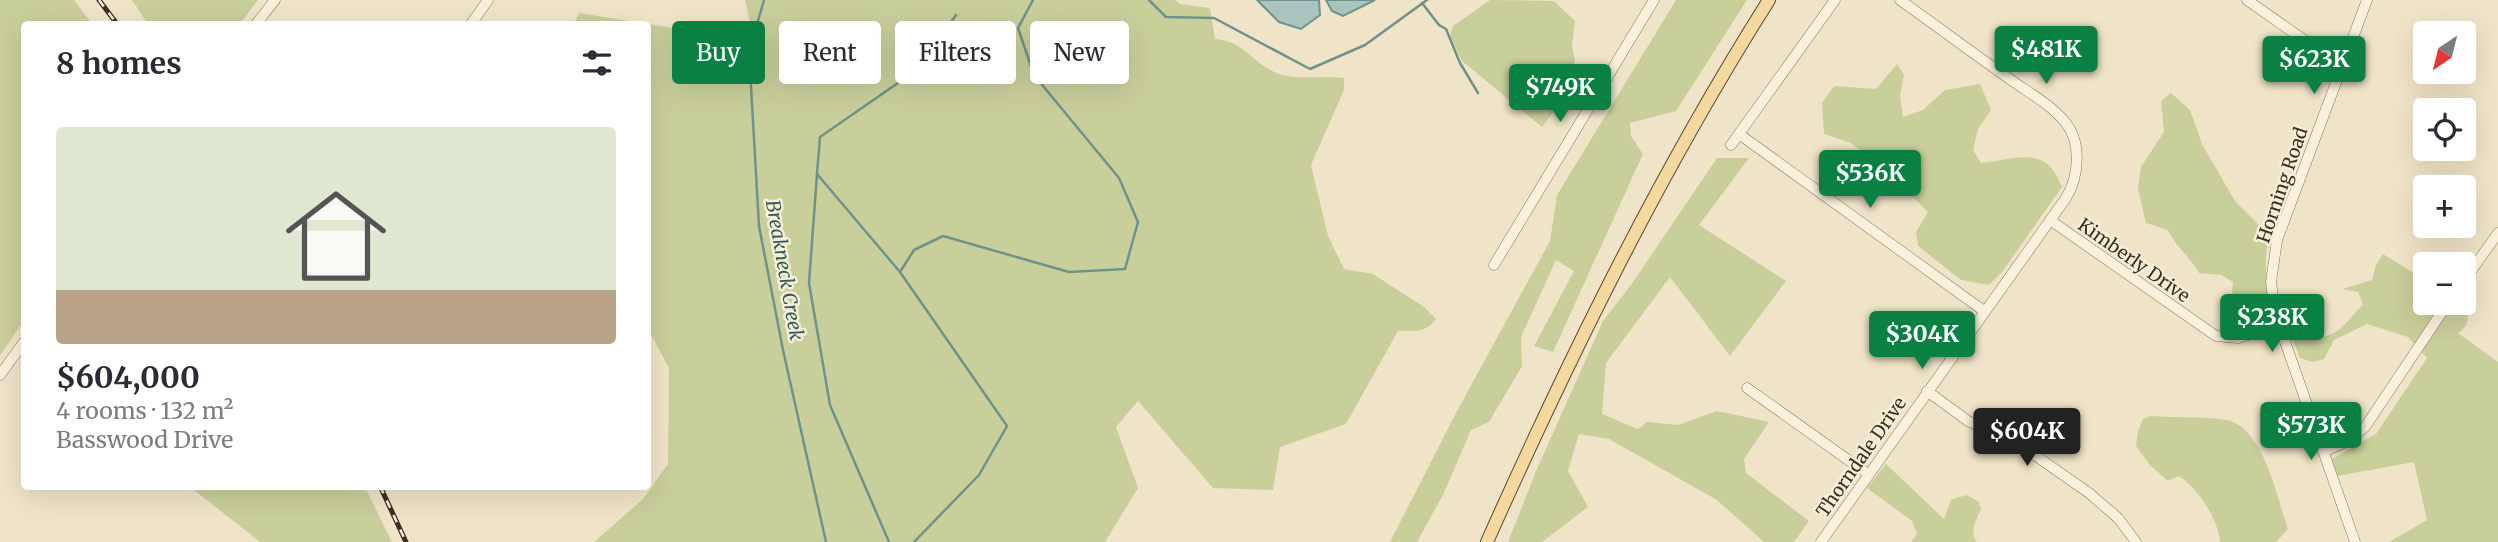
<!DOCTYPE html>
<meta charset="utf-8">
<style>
:root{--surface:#fff;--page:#f2f2f3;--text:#2b2b33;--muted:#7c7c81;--line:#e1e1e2;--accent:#0b8043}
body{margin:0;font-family:Merriweather,serif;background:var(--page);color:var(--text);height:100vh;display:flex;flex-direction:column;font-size:26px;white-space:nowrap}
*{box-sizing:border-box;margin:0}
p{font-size:23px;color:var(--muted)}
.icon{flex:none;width:38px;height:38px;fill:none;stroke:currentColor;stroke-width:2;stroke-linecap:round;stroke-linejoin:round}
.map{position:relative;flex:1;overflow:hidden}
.sheet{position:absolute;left:21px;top:21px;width:630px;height:469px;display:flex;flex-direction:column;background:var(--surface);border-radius:7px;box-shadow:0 7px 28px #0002}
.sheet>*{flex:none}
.hud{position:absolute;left:672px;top:21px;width:665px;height:63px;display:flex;gap:14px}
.needle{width:46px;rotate:215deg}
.tools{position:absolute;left:2413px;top:21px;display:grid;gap:14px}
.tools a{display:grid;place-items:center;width:63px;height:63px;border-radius:7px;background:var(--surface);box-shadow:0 7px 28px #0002;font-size:35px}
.price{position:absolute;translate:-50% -60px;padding:0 16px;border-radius:7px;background:var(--accent);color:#fff;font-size:23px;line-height:46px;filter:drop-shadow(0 2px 4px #0008)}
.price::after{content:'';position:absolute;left:50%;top:42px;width:21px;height:16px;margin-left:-10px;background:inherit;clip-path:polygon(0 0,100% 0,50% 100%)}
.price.selected{background:#222;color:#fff}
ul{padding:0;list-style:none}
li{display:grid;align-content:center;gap:14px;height:371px;padding:0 35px}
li+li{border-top:2px solid var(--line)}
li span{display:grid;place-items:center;height:217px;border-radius:7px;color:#555}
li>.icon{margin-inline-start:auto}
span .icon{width:126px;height:126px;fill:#fffc;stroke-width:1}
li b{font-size:30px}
h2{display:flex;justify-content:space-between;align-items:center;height:84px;padding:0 35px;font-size:30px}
.pill{padding:0 24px;border-radius:7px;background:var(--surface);box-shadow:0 7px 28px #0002;font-size:24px;line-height:63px}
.pill.selected{background:var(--accent);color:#fff}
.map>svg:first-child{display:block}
.green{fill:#c9cf9b}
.water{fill:#a9c4bc;stroke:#6f938a;stroke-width:2}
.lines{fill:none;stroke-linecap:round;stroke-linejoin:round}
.stream{stroke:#6f938a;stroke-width:2.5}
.minor-casing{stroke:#8d765c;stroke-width:11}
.major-casing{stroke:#5b4430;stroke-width:14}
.minor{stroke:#faf1dc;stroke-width:10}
.major{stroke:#f3d9a0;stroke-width:12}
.rail-casing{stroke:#3d2e20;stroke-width:5}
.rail{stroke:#f7eed8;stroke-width:2.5;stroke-dasharray:8;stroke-linecap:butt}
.labels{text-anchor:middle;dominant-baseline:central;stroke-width:5;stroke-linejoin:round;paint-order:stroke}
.street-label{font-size:18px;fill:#3d2e20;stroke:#f7eed8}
.water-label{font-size:19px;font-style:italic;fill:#2f5d5a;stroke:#f7eed8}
</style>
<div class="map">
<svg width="2498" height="542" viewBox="0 0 2498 542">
<rect width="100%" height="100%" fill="#f0e4c8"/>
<g class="green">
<polygon points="0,0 74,0 92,24 24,24 24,321 0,355"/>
<polygon points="132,0 258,0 240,24 148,24"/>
<path d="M745,0H1175L1180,4L1210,8L1215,39C1247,41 1252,66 1283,75C1302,80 1324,75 1344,78V90L1311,165L1328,236L1344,269L1373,274L1424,307L1436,319C1426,333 1415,331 1398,331L1346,424L1280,447L1273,490L1213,488L1138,401L1116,427L1138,488L1105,542H594L643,499L668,464L669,368L648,329V24H574L579,13L722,36L756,48Z"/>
<polygon points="1490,0 1554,1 1575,21 1572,46 1575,61 1561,102 1542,127 1462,61 1450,36 1453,26"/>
<polygon points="1676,0 1747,0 1676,111 1630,123 1631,136 1643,154 1553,352 1534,346 1574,271 1556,260 1521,337 1522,366 1489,422 1471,430 1444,493 1417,542 1390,542 1457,411 1550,241 1557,195"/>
<path d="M1897,64L1904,75L1900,95L1903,117L1923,110L1945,90L1980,84L1991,110L1978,129L1973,150L1981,163C2017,159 2046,144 2062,187L2002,272L1989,285L1961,280L1918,246L1916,232L1928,212L1890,174L1851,143L1824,134L1822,103L1834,86L1876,89Z"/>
<path d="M2171,93L2190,110L2202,144L2235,201L2268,234C2264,265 2266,291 2272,321L2248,336L2229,330L2233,282L2221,275L2199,273C2190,257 2176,247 2168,230L2146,223L2138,189L2141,167L2164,132L2161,101Z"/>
<polygon points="1717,158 1749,158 1699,225 1786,281 1730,356 1670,277 1606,363 1602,414 1638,429 1647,422 1678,425 1717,411 1769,422 1744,459 1746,473 1809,521 1794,542 1764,542 1717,500 1609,439 1579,434 1568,471 1588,507 1542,542 1508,542 1537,469 1603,321 1631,285"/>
<path d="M2383,254L2425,280L2426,303H2452L2469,312L2466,326L2458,333L2498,362V542H2389L2427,520L2414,462L2332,477L2327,462L2376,434L2427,358L2408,337L2367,324L2334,340L2324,359L2313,362L2300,358L2292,338C2334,340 2337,334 2363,304L2358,292L2342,289L2372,280L2376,265Z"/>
<path d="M2151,416C2175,418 2202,416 2227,420C2264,428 2277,498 2288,529L2276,542H2220C2219,520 2197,487 2179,476L2168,481L2150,465L2136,446L2138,431L2143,419Z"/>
<path d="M1886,464L1944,519L1951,500L1966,495L1978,501L1981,509C1976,521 1969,530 1977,542H1911L1917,534L1912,521L1867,488Z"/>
<polygon points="190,487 365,487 392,542 260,542"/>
</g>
<g class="water">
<polygon points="1257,0 1319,0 1320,15 1301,29 1279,22"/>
<polygon points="1326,0 1375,0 1343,16 1332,11"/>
</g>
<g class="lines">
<g class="stream">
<polyline points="764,0 749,52 759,226 783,350 826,542"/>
<polyline points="1149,0 1166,17 1214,18 1310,69 1365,45 1427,0"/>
<polyline points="1422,3 1439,25 1446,29 1460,63 1478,93"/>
<polyline points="817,174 809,283 830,405 889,542"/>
<polyline points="900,272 817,174 820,137 921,67 956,15"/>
<polyline points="914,542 979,475 1007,426 900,272 914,250 943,236 1069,272 1125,269 1138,222 1119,178 1034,75 1018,28 1033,0"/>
</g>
<g class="minor-casing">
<g id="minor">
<polyline points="2247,0 2341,66"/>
<polyline points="256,24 275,0"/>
<polyline points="471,24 488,0"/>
<polyline points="1739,134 1984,311"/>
<polyline points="1731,145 1835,0"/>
<polyline points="2050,220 2216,336 2238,338 2279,326"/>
<polyline points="1494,265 1654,0"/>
<polyline points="2464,281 2498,233"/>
<polyline points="0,375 24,342"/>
<polyline points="1747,388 1868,474"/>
<polyline points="1927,391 1968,421 2016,442 2089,493 2118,518 2136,542"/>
<polyline points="2323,452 2346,442 2365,427 2448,303"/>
<path d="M1821,542L2066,198C2079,177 2082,142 2065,122C2051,105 2031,94 2014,82C1975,55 1938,27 1900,0"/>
<polyline points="2355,542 2275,313 2271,282 2277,240 2367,0"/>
</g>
</g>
<g class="major-casing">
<path id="major" d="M1487,542C1570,356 1660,172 1769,0"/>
</g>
<use href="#minor" class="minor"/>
<use href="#major" class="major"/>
<g class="rail-casing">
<g id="rail">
<polyline points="99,0 117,24"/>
<polyline points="380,486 406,542"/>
</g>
</g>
<use href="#rail" class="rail"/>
</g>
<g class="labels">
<g class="street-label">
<text transform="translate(2282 185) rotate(-71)">Horning Road</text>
<text transform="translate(2134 260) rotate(35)">Kimberly Drive</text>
<text transform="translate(1861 457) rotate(-55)">Thorndale Drive</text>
</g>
<g class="water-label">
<text transform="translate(785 270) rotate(80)">Breakneck Creek</text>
</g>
</g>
</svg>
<div class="tools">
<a><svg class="needle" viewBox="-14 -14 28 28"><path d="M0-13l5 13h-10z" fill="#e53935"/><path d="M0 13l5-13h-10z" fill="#7c7c81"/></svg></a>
<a><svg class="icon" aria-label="locate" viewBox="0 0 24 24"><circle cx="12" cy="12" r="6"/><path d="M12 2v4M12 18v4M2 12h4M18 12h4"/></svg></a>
<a>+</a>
<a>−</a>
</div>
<b class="price" style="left:2046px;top:86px">$481K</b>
<b class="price" style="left:2314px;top:96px">$623K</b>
<b class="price" style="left:1560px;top:124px">$749K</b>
<b class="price" style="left:1870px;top:210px">$536K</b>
<b class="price" style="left:2272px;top:354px">$238K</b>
<b class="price" style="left:1922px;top:371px">$304K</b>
<b class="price" style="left:2311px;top:462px">$573K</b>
<b class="price selected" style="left:2027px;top:468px">$604K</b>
<div class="hud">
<a class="pill selected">Buy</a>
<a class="pill">Rent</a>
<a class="pill">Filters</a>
<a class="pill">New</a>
</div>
<section class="sheet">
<h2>8 homes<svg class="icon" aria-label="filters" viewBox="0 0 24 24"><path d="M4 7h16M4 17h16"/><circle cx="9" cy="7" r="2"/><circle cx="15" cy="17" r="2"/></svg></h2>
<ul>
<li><span style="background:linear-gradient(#dfe7d0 75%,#b9a48a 0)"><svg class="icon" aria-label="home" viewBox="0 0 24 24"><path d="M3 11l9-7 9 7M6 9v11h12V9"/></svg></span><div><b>$604,000</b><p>4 rooms · 132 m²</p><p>Basswood Drive</p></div></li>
</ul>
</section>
</div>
